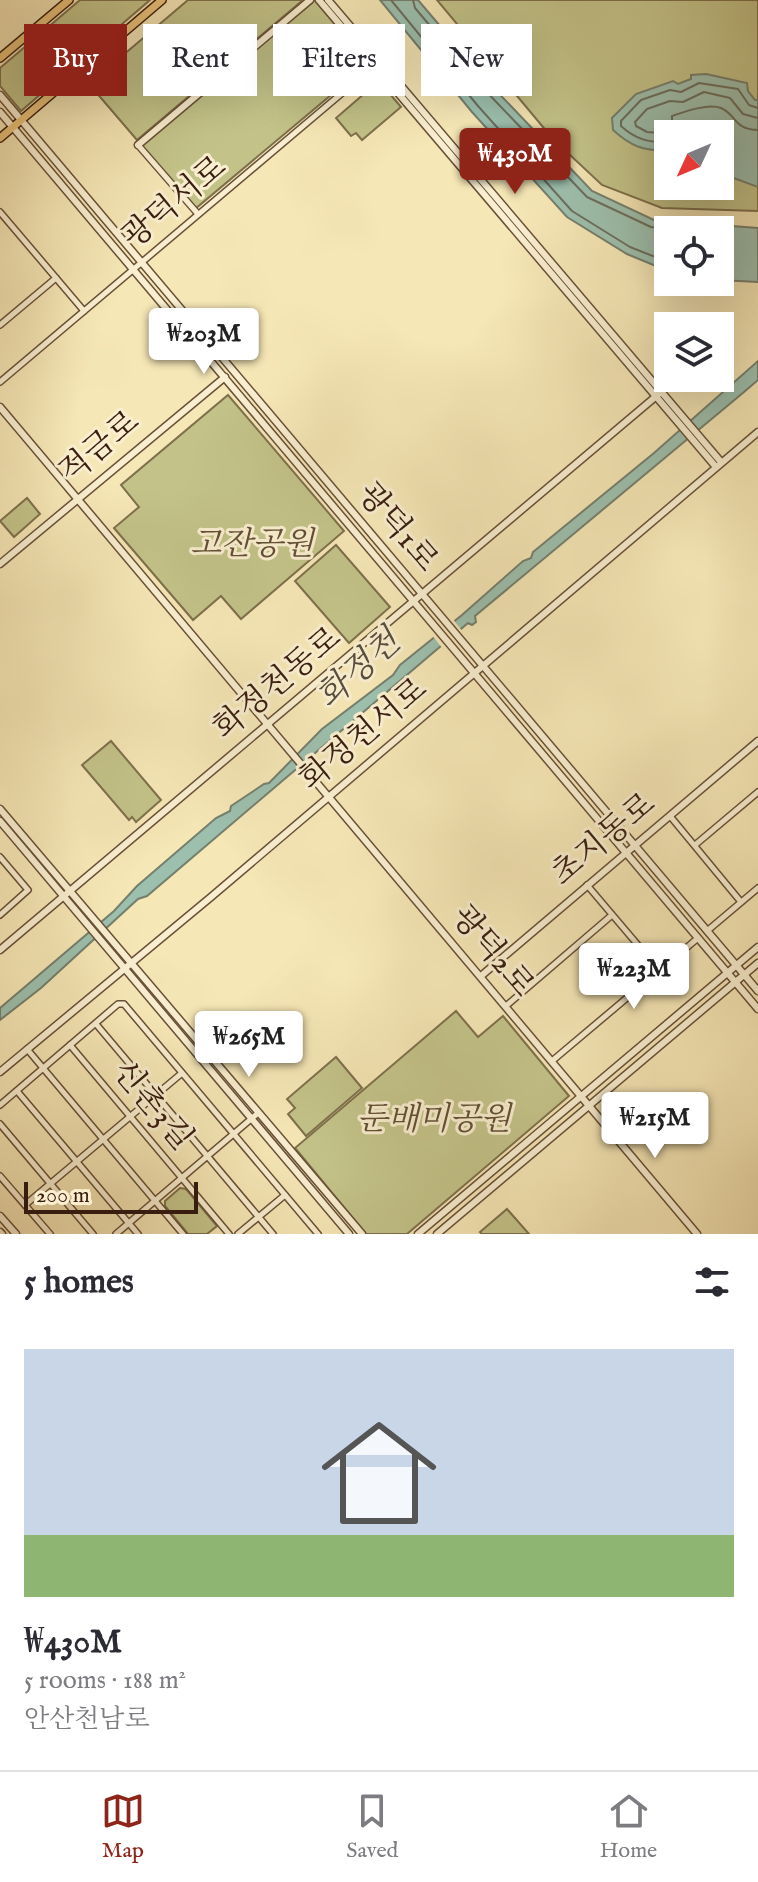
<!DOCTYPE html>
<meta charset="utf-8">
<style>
:root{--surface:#fff;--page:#f7f7f7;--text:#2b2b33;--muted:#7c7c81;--line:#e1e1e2;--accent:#8f2418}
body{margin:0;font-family:"IM FELL English","Noto Serif KR",serif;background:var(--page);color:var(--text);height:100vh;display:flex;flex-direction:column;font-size:30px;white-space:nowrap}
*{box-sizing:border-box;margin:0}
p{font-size:26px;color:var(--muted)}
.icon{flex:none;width:44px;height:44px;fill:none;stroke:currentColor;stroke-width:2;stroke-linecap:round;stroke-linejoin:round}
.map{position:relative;height:1234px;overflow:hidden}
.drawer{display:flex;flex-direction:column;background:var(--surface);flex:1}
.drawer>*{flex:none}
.guide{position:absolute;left:24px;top:24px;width:710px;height:72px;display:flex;gap:16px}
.needle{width:52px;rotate:226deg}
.controls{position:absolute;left:654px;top:120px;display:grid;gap:16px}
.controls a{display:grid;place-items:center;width:80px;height:80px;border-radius:0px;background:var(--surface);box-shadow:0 8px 32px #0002;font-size:40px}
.scale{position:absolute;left:24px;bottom:20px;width:174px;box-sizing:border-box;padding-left:8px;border:4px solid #391d0f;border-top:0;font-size:22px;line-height:28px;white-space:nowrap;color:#391d0f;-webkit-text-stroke:6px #f9efd0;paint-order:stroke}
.price{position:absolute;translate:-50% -68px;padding:0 18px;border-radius:8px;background:#fff;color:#222;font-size:26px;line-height:52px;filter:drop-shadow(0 2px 4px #0008)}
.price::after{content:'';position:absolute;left:50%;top:48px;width:24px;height:18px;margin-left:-12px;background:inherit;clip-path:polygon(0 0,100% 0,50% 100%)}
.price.selected{background:var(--accent);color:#fff}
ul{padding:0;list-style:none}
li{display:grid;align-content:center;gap:16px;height:424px;padding:0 24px}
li+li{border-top:2px solid var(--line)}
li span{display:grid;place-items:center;height:248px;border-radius:0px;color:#555}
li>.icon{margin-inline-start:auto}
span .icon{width:144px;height:144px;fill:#fffc;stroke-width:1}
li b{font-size:34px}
h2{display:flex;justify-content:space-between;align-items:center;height:96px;padding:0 24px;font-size:34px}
.chip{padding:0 28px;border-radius:0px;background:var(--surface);box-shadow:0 8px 32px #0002;font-size:28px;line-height:72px}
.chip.selected{background:var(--accent);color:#fff}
.dock{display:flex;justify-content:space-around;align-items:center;height:112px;border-top:2px solid var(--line);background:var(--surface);font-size:22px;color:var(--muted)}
.dock a{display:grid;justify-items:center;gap:4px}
.dock .selected{color:var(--accent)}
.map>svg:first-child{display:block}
.green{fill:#c3c389;stroke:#7e704c;stroke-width:2;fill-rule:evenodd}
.water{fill:#9dc0ae;stroke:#757f6e;stroke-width:2}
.pier{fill:#f6e7b6}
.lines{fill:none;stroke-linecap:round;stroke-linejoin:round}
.shore{stroke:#6b6e5e;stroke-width:2}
.minor-casing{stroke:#685039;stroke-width:8}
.tertiary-casing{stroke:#685039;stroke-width:9}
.primary-casing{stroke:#391d0f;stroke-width:10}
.minor{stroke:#f9efd0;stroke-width:5}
.tertiary{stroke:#f9efd0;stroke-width:6}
.primary{stroke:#ebc47b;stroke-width:7}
.labels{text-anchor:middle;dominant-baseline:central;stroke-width:6;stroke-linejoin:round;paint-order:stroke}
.street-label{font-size:32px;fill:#391d0f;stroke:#f9efd0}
.park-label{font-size:32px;font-style:italic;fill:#624f34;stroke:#f9efd0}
.water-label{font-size:34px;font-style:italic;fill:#574e3f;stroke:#f9efd0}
</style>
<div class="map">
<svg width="758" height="1234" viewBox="0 0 758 1234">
<rect width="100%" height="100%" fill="#f6e7b6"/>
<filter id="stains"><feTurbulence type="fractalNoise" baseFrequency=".0025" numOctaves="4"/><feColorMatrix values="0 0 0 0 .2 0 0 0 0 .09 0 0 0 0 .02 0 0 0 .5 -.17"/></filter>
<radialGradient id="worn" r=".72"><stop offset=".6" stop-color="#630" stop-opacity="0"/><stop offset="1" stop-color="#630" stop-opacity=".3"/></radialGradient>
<g class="green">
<polygon points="80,0 150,0 21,111 0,86 0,68"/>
<polygon points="188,0 303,0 137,140 89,84"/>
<polygon points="315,0 368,64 195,209 141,146"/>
<path d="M437,0H758V211L662,208L602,185L553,139ZM668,134H720V186H668Z"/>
<polygon points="379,81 401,107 362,140 356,133 351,136 336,118"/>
<polygon points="228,395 344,531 241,619 221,596 193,620 114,528 139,507 121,485"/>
<polygon points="27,498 40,514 14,537 0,521"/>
<polygon points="336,545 390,607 349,643 295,581"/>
<polygon points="111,741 161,800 136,822 132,817 129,820 82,765"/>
<polygon points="456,1011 478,1037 503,1016 569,1096 407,1234 366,1234 295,1148"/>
<polygon points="336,1057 362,1088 306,1136 288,1114 295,1108 287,1099"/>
<polygon points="180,1188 186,1189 217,1226 207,1234 188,1234 165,1206 165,1201"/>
<polygon points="507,1209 529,1234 482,1234 480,1232"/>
</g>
<g class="water">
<polygon points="380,0 418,0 487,81 592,191 654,220 758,228 758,282 720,280 720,230 668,230 668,271 627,254 567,217 472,112"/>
<path d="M706,74L747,83L748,91L755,100H758V187L720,173V134H668L667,151C642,150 632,147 613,130L612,118L636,94L673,81L678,84L691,79V75Z"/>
<polygon points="758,361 758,380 744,392 475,616 476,622 472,625 468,623 147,896 138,899 41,988 0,1020 0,1008 114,911 137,886 216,818 230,811 231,806 264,784 269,783 322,729 393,675 400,665 462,615 523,561 531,558 533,552 654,453"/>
</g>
<polygon class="pier" points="452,618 463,632 443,649 431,634"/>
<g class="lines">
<g class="shore">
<polyline points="391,0 478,106 572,211 630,247 668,262"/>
<polyline points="413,0 415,8 481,86 587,197 651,227 675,230"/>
<polyline points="673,134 647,132 636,126 635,122 647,109 670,101 683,102 704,92 730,98 743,114 758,118"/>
<path d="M692,134L672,121V116C684,112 708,103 721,108C737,115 733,129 758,130"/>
<path d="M668,143C649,142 636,140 621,126V121L641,100L670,90L681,92L699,83L738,89L749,105L758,108"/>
</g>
<g class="minor-casing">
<g id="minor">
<polyline points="138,145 198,214"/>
<polyline points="0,212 84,311"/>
<polyline points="0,325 56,278"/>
<polyline points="0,382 380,61"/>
<polyline points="670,816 741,902"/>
<polyline points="695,845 758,792"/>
<polyline points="0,857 28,890 0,915"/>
<polyline points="587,885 660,971"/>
<polyline points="707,931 758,888"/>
<polyline points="506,1006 612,915"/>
<polyline points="96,1024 273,1234"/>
<polyline points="70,1045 229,1234"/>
<polyline points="27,1049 183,1234"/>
<polyline points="552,1061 698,938"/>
<polyline points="17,1091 138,1234"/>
<polyline points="0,1105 118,1004 124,1004 318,1234"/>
<polyline points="0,1124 93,1234"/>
<polyline points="0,1176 50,1234"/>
<polyline points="25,1205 182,1073"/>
<polyline points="116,1234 258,1113"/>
<polyline points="238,1234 285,1195"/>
</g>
</g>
<g class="tertiary-casing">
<g id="tertiary">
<polyline points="319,0 716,467"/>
<polyline points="328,0 721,462"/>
<polyline points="0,95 758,991"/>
<polyline points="0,112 758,1009"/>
<polyline points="138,145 310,0"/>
<polyline points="0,407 697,1234"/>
<polyline points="0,564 225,377"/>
<polyline points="0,809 362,1234"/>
<polyline points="0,821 349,1234"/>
<polyline points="0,950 660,393"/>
<polyline points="481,976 758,741"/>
<polyline points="0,1072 211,897 758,432"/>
<polyline points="0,1216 16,1234"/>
<polyline points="0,1232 2,1234"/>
<polyline points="418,1234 758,947"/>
<polyline points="437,1234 758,963"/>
</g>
</g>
<g class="primary-casing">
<g id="primary">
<polyline points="0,58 69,0"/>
<polyline points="0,138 162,0"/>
</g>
</g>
<use href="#minor" class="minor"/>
<use href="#tertiary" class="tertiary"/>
<use href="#primary" class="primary"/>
</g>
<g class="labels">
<g class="street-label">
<text transform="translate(175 203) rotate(-40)">광덕서로</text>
<text transform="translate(100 448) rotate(-40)">적금로</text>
<text transform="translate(397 528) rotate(50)">광덕1로</text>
<text transform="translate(278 684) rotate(-40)">화정천동로</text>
<text transform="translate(364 735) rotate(-40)">화정천서로</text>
<text transform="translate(604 840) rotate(-40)">초지동로</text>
<text transform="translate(492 952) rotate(50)">광덕2로</text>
<text transform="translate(152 1106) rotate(50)">신촌3길</text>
</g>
<g class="park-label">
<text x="252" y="545">고잔공원</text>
<text x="434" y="1120">둔배미공원</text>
</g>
<g class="water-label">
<text transform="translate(359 670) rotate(-42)">화정천</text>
</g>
</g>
<rect width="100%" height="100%" filter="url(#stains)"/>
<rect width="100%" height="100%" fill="url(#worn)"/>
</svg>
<div class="controls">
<a><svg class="needle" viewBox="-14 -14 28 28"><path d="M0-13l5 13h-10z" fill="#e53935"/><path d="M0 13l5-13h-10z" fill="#7c7c81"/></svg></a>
<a><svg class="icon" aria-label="locate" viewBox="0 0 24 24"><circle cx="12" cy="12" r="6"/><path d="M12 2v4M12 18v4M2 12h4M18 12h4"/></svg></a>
<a><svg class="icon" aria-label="layers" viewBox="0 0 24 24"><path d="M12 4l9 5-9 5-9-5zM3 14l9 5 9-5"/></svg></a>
</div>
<div class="scale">200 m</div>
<b class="price selected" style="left:515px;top:196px">₩430M</b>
<b class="price" style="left:204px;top:376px">₩203M</b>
<b class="price" style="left:634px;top:1011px">₩223M</b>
<b class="price" style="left:249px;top:1079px">₩265M</b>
<b class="price" style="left:655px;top:1160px">₩215M</b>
<div class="guide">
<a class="chip selected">Buy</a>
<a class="chip">Rent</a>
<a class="chip">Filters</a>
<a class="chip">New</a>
</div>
</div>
<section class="drawer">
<h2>5 homes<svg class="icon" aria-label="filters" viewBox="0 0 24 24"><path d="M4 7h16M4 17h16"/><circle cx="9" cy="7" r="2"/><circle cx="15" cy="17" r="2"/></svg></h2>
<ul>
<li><span style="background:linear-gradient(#c9d6e8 75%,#8fb573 0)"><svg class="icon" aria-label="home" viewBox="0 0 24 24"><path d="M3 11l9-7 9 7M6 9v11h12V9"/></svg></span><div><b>₩430M</b><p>5 rooms · 188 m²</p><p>안산천남로</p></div></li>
</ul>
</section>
<nav class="dock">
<a class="selected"><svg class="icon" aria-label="map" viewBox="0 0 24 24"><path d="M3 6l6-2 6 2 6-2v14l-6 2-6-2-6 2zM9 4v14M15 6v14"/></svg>Map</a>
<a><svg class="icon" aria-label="saved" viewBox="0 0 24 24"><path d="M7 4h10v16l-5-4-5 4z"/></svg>Saved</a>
<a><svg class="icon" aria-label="home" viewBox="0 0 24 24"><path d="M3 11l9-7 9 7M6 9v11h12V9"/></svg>Home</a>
</nav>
